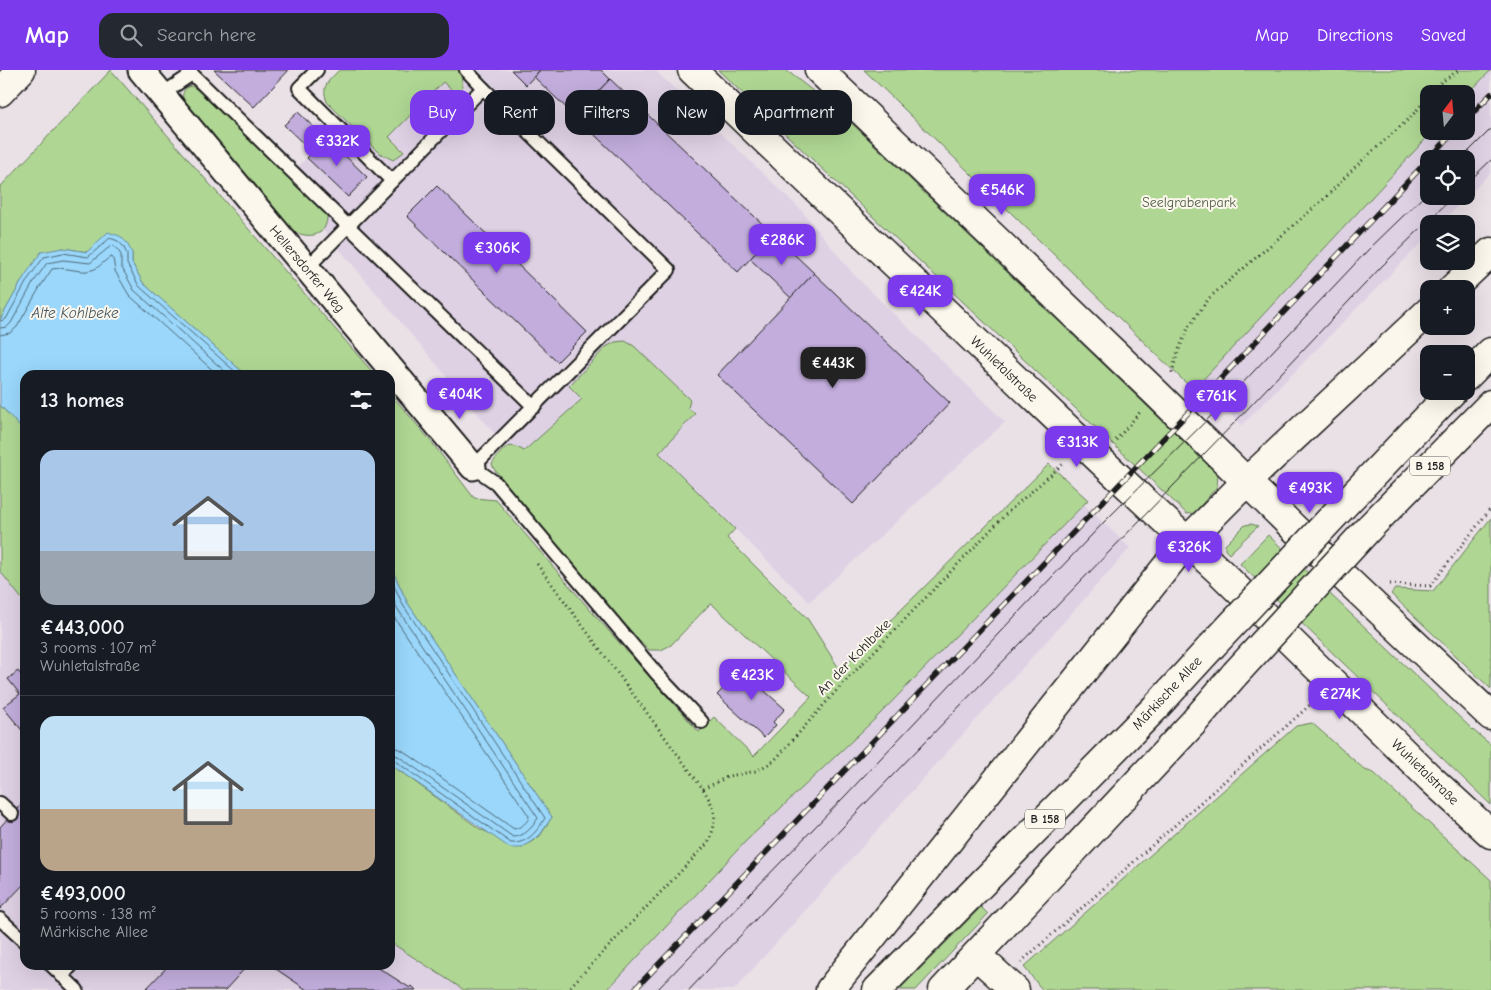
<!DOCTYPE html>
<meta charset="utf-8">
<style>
:root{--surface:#171b24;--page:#242831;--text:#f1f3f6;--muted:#9ea1a6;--line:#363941;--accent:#7c3aed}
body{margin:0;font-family:"Comic Neue",sans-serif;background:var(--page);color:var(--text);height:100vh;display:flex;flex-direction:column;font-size:19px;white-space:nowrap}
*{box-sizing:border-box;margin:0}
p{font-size:16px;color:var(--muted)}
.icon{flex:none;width:28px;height:28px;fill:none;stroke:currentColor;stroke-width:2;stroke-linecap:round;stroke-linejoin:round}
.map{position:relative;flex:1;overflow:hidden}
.drawer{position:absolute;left:20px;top:300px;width:375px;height:600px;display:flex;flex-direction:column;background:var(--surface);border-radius:15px;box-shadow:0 5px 20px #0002}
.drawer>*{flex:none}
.guide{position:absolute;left:410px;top:20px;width:475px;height:45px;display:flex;gap:10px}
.needle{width:32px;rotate:16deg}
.fabs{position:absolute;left:1420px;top:15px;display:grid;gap:10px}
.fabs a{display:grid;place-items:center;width:55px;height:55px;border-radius:10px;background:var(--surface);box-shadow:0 5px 20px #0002;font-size:25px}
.price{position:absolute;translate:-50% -42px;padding:0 11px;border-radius:10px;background:var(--accent);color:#fff;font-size:16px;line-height:32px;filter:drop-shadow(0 1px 2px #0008)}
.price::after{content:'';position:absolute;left:50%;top:30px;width:15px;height:11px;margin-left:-8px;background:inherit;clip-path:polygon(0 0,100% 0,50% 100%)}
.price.on{background:#222;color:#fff}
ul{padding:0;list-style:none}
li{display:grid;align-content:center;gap:10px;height:265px;padding:0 20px}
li+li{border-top:1px solid var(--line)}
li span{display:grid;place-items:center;height:155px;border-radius:15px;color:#555}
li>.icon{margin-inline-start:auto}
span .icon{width:90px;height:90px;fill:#fffc;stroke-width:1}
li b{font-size:21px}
h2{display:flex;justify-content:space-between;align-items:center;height:60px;padding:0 20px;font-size:21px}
.chip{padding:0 18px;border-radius:15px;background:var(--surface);box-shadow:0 5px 20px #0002;font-size:18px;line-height:45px}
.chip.on{background:var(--accent);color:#fff}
header{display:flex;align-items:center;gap:30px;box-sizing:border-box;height:70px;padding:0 25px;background:var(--accent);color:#fff}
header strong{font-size:24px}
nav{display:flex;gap:28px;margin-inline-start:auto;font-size:18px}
.search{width:350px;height:45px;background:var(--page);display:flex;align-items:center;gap:12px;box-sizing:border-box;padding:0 18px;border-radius:15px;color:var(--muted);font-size:19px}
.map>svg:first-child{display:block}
.built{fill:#ded1e4;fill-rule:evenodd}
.green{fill:#afd793;stroke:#667a58}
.water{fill:#9ad7fb;stroke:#688ca2}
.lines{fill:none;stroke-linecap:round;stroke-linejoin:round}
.shore{stroke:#4e6775;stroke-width:1}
.building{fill:#c2addc;stroke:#1c1c1c}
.lane-casing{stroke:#1c1c1c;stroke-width:16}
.street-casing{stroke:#1c1c1c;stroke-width:29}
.secondary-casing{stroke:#1c1c1c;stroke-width:31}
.primary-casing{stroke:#1c1c1c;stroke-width:31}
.path{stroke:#1c1c1c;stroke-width:3;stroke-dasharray:1 4;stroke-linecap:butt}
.lane{stroke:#fbf7ec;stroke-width:12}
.street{stroke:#fbf7ec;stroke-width:25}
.secondary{stroke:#fbf7ec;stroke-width:28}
.primary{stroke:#fbf7ec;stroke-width:28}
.tram{stroke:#1c1c1c;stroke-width:1}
.rail-casing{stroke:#1c1c1c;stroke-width:5.5}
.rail{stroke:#fbf7ec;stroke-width:4;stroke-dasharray:11;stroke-linecap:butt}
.primary-bridge-casing{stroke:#1c1c1c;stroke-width:31;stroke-linecap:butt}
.primary-bridge{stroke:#fbf7ec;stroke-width:28}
.labels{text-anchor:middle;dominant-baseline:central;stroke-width:4;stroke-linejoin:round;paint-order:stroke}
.shield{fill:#fbf7ec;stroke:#5f5e5a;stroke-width:1}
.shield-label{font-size:12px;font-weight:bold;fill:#1c1c1c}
.park-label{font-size:14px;fill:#4f5d46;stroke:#fbf7ec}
.street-label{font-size:14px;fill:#1c1c1c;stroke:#fbf7ec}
.water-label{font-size:15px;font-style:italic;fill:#42545f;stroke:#fbf7ec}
</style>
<header>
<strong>Map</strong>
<div class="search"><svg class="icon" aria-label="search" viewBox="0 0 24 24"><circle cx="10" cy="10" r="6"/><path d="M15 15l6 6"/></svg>Search here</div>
<nav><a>Map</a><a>Directions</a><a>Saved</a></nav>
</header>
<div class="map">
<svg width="1491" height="920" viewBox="0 0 1491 920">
<rect width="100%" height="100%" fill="#eae1e7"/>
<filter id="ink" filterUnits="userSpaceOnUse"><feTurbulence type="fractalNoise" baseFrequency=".02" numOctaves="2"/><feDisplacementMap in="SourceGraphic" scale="10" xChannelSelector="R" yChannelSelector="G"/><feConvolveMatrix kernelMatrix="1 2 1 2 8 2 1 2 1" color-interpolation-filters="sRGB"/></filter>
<g filter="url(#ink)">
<g class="built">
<polygon points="393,0 655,0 801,140 856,207 1005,352 809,532 598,323 515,388 283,112"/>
<path d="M1491,0V102L1440,154H1429V165L1242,355L1199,314L1433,61H1466V26ZM1429,89H1466V126H1429Z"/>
<polygon points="1084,434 1130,478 734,920 607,920 746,771 876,648"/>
<polygon points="0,501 25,533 25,895 390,895 390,872 464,920 0,920"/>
</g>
<g class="green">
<polygon points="111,0 375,305 246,305 143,213 132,193 132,183 87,182 63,178 24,207 0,250 0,117"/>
<path d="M339,0H459C463,10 463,18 460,28L443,12L389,67L404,82L393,90L378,82L327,32C321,15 328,12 339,0Z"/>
<polygon points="718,0 786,0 841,43 1218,404 1217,417 1194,443 1187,444"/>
<polygon points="864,0 1491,0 1466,26 1466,24 1429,24 1429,61 1433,61 1199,314 1188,315"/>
<path d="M191,16L202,22L327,143C329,169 305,170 288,158L184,32C181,25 183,18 191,16Z"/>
<path d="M625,271L634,276L690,330L688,338L695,344L659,383L735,459L727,468L807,548L840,600L1049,394L1088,430L876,648L746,771L607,920H464L390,872V694L480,759L522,778L540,766L552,747L407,532L390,495V323L430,370L474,428L496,430L591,541L699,662L714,647L754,686L811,627L712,534H710L671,575L661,580H649L602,531L494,399L492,394C502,380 507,370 524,381L582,329L569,316L606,277L615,272Z"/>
<polygon points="0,335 25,362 25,533 0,501"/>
<polygon points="1491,448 1491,619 1391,524 1395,519 1433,521"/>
<polygon points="1251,454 1258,456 1229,484 1225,480 1225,475 1245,455"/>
<polygon points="1268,465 1474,661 1491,675 1491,735 1240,494"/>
<polygon points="1312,653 1365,700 1374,703 1491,810 1491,920 1043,920 1040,917 1024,897 1296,656"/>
<polygon points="981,837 988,844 916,920 899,920"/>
</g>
<g class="water">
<polygon points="108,162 120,166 127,173 132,183 132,193 143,213 246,305 25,305 25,362 0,335 0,250 24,207 41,182 63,178 87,182"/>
<polygon points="390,495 407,532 552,747 540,765 522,778 510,778 390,694"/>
</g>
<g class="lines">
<g class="shore">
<polyline points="0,251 6,249 28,209 44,187 63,183 88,187 110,168 118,171 123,176 127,184 127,194 139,216 239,305"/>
<polyline points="0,258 7,257 11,253 33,213 47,193 63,190 90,193 112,175 118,180 121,185 121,196 134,220 229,305"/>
<path d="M0,265L10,263L17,257L40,217L52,199C67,196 80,204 92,200C100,198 104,190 111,187L113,188L115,201L129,225L218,305"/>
<path d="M390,507L403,535L545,748C537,761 528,774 511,773L395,691L390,690"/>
<path d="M390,522L397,538L433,592L538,748C533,757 524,767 513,767L398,686L390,684"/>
<path d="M390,541L529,746C529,752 520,758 514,759L402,680L390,676"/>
</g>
</g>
<g class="building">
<polygon points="214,0 289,0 254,37"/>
<polygon points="511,0 540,0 526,15"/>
<polygon points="540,0 601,0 610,9 575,46 534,7"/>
<polygon points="610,9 773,164 738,202 575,46"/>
<polygon points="298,42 326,69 313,83 284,55"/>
<polygon points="327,68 367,107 348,127 307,88"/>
<polygon points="437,116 587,262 557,292 407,146"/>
<polygon points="773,164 814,203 791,228 750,189"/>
<polygon points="814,203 950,333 853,434 717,305"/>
<polygon points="745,595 762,610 758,615 785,639 773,652 776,655 764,668 717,625"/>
<polygon points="18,601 25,610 25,664 3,637 20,624 8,609"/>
<polygon points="25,730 25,813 0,839 0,757"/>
<polygon points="169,895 248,895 225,920 145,920"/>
<polygon points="270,895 374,895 410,918 412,916 416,920 307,920"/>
</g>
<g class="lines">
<g class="lane-casing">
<g id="lane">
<polyline points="317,0 299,18 392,111"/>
<polyline points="466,0 483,18"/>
<polyline points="162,24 192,4 534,337"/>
<polyline points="307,198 483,18 669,200 473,397 496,413 657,604 702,652"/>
<polyline points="0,733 12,744"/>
<polyline points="0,849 25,872"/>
<polyline points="51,895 77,920"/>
<polyline points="62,906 72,895"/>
</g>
</g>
<g class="street-casing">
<polyline id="street" points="141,0 473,397"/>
</g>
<g class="secondary-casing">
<g id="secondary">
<polyline points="692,0 1099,389 1220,502 1430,708 1491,764"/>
<polyline points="819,0 1156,323 1345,508 1491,646"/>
<polyline points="0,22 21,0"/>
<polyline points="1186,472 1246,412"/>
</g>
</g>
<g class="primary-casing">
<g id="primary">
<polyline points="1452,219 1491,182"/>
<polyline points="1466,307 1491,282"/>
<polyline points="1246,412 1429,241"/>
<polyline points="1343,436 1453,321"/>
<polyline points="1369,458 1491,334"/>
<polyline points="976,885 1015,920"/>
<polyline points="830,920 1186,472"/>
<polyline points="877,920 1155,638 1211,577"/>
<polyline points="943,920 1193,653 1235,604"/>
</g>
</g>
<g class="path">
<polyline points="1430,24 1440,13 1459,0"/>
<polyline points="1172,303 1177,284 1188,258 1209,228 1323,130 1355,97 1410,48 1429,26"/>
<polyline points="1116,370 1140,342"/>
<path d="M537,494L703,719C717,741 718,750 708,773L567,920"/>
<polyline points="1390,514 1430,516 1491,438"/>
<polyline points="703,719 729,706 756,701 774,691 837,620 1008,442 1063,394 1066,394"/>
<polyline points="1021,892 1310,635"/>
</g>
<use href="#lane" class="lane"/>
<use href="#street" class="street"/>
<use href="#secondary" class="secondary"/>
<use href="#primary" class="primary"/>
<g class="tram">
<polyline points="1461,89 1491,59"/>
<polyline points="1466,114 1491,90"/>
<polyline points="657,920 845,726 1104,452 1221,336 1368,180 1429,121"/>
<polyline points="689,920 860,739 1237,350 1382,196 1454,126"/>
</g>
<g class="rail-casing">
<g id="rail">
<polyline points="1466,50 1491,24"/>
<polyline points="1429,89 1455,61"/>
<polyline points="634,920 1208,322 1429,89"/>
</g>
</g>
<use href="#rail" class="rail"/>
<g class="primary-bridge-casing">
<g id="primary-bridge">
<polyline points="1211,577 1343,436"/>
<polyline points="1235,604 1369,458"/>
</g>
</g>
<use href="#primary-bridge" class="primary-bridge"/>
</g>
</g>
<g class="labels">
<g class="shield">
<rect x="1410" y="386.5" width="40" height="19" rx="4"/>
<rect x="1025" y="739.5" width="40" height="19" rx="4"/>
</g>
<g class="shield-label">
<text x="1430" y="396">B 158</text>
<text x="1045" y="749">B 158</text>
</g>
<g class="park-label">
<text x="1189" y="132">Seelgrabenpark</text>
</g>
<g class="street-label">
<text transform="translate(307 199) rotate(50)">Hellersdorfer Weg</text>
<text transform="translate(1004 299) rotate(44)">Wuhletalstraße</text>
<text transform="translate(854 587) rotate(-46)">An der Kohlbeke</text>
<text transform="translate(1167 623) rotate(-47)">Märkische Allee</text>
<text transform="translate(1425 702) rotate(44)">Wuhletalstraße</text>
</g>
<g class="water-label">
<text x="75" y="243">Alte Kohlbeke</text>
</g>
</g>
</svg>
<div class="fabs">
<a><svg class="needle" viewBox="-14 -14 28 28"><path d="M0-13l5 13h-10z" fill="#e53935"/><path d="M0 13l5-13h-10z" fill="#9ea1a6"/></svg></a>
<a><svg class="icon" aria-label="locate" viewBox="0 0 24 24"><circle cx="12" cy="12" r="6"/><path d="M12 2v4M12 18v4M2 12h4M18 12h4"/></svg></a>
<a><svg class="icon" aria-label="layers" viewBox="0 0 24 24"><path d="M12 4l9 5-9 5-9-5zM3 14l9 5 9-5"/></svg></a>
<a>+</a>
<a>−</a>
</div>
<b class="price" style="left:337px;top:97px">€332K</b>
<b class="price" style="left:1002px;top:146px">€546K</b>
<b class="price" style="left:782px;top:196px">€286K</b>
<b class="price" style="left:497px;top:204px">€306K</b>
<b class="price" style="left:920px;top:247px">€424K</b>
<b class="price on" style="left:833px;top:319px">€443K</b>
<b class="price" style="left:460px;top:350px">€404K</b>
<b class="price" style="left:1216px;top:352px">€761K</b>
<b class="price" style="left:1077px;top:398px">€313K</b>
<b class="price" style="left:1310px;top:444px">€493K</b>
<b class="price" style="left:1189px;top:503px">€326K</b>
<b class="price" style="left:752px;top:631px">€423K</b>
<b class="price" style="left:1340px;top:650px">€274K</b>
<div class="guide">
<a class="chip on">Buy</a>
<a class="chip">Rent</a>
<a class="chip">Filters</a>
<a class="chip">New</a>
<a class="chip">Apartment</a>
</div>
<section class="drawer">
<h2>13 homes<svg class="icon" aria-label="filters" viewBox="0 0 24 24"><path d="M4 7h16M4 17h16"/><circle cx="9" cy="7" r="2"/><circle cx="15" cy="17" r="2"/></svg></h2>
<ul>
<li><span style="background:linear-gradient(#a9c7e8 65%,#9aa5b1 0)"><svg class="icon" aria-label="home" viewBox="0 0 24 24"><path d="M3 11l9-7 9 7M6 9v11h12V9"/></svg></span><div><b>€443,000</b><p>3 rooms · 107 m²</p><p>Wuhletalstraße</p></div></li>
<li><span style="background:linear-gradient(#bfe0f5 60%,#b9a48a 0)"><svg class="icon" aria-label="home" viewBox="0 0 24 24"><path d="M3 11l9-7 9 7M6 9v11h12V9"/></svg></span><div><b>€493,000</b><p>5 rooms · 138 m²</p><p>Märkische Allee</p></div></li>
</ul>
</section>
</div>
